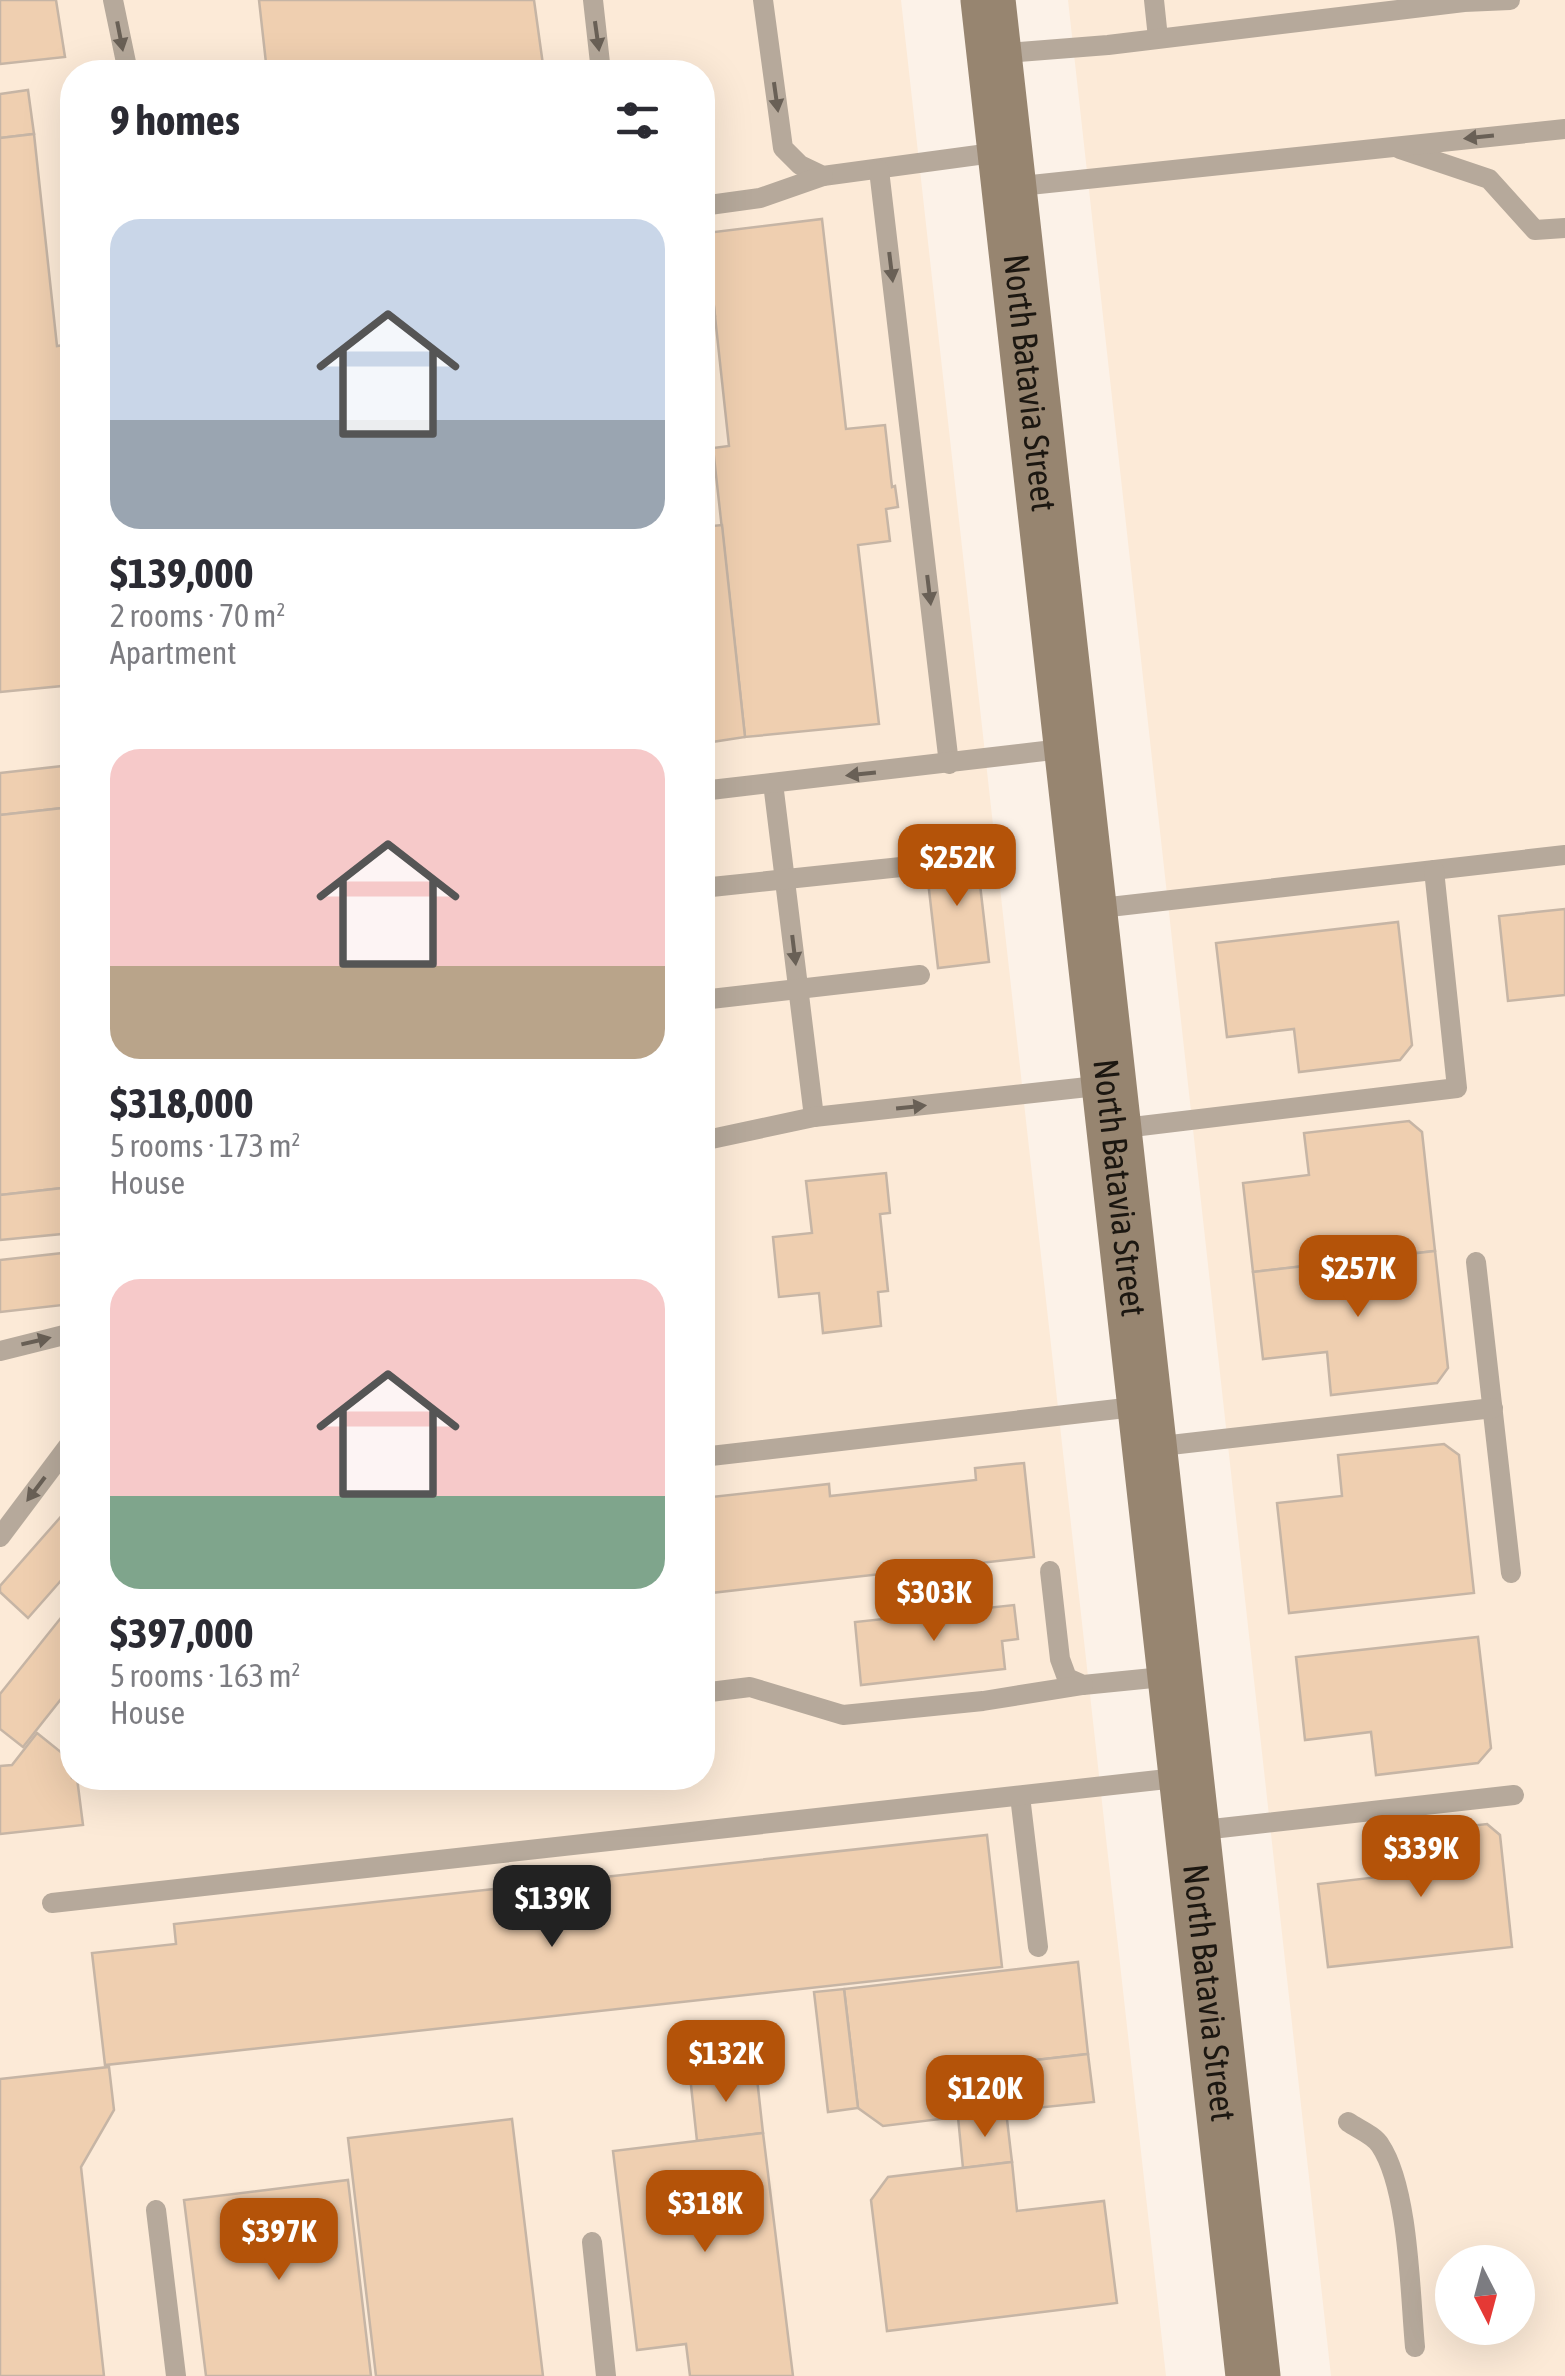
<!DOCTYPE html>
<meta charset="utf-8">
<style>
:root{--surface:#fff;--page:#f2f2f3;--text:#2b2b33;--muted:#7c7c81;--accent:#b45309}
body{margin:0;font-family:"Asap Condensed",sans-serif;background:var(--page);color:var(--text);height:100vh;display:flex;flex-direction:column;font-size:38px;white-space:nowrap}
*{box-sizing:border-box;margin:0}
p{font-size:32px;color:var(--muted)}
.icon{flex:none;width:55px;height:55px;fill:none;stroke:currentColor;stroke-width:2;stroke-linecap:round;stroke-linejoin:round}
.map{position:relative;flex:1;overflow:hidden}
.side{position:absolute;left:60px;top:60px;width:655px;height:1730px;display:flex;flex-direction:column;background:var(--surface);border-radius:40px;box-shadow:0 10px 40px #0002}
.side>*{flex:none}
.needle{width:65px;rotate:174deg}
.controls{position:absolute;left:1435px;top:2245px;display:grid;gap:20px}
.controls a{display:grid;place-items:center;width:100px;height:100px;border-radius:50%;background:var(--surface);box-shadow:0 10px 40px #0002;font-size:50px}
.price{position:absolute;translate:-50% -85px;padding:0 22px;border-radius:20px;background:var(--accent);color:#fff;font-size:32px;line-height:65px;filter:drop-shadow(0 2px 5px #0008)}
.price::after{content:'';position:absolute;left:50%;top:60px;width:30px;height:22px;margin-left:-15px;background:inherit;clip-path:polygon(0 0,100% 0,50% 100%)}
.price.active{background:#222;color:#fff}
ul{padding:0;list-style:none}
li{display:grid;align-content:center;gap:20px;height:530px;padding:0 50px}
li span{display:grid;place-items:center;height:310px;border-radius:30px;color:#555}
li>.icon{margin-inline-start:auto}
span .icon{width:180px;height:180px;fill:#fffc;stroke-width:1}
li b{font-size:42px}
h2{display:flex;justify-content:space-between;align-items:center;height:120px;padding:0 50px;font-size:42px}
.map>svg:first-child{display:block}
.built{fill:#fcead7;fill-rule:evenodd}
.building{fill:#efcfb0;stroke:#c6b5a5;stroke-width:2.5}
.lines{fill:none;stroke-linecap:round;stroke-linejoin:round}
.lane{stroke:#b6a99b;stroke-width:20}
.secondary{stroke:#978570;stroke-width:55}
.oneway{fill:#696056}
.labels{text-anchor:middle;dominant-baseline:central;stroke-width:8;stroke-linejoin:round;paint-order:stroke}
.street-label{font-size:35px;fill:#1c1711;stroke:#fff}
</style>
<div class="map">
<svg width="1565" height="2376" viewBox="0 0 1565 2376">
<rect width="100%" height="100%" fill="#fcf2e8"/>
<g class="built">
<path d="M0,0H901L1166,2376H0ZM72,72H702V1778H72Z"/>
<path d="M1068,0H1565V2376H1331ZM1452,2262H1518V2328H1452Z"/>
</g>
<g class="building">
<polygon points="0,0 56,0 65,57 0,64"/>
<polygon points="259,0 534,0 544,72 267,72"/>
<polygon points="28,90 34,134 0,138 0,94"/>
<polygon points="34,134 57,346 72,344 72,478 69,478 72,509 72,685 0,692 0,138"/>
<polygon points="822,219 846,429 885,425 892,487 895,486 898,507 886,509 890,541 858,545 879,724 745,737 713,448 729,446 706,233"/>
<polygon points="702,233 706,233 715,316 702,318"/>
<polygon points="722,525 745,737 712,742 702,655 702,527"/>
<polygon points="72,765 72,807 0,815 0,773"/>
<polygon points="72,807 72,1187 0,1195 0,815"/>
<polygon points="976,850 989,962 938,968 925,855"/>
<polygon points="1565,909 1565,995 1508,1001 1499,916"/>
<polygon points="1398,922 1412,1045 1400,1060 1299,1072 1294,1029 1227,1037 1216,943"/>
<polygon points="1409,1121 1422,1132 1435,1251 1253,1272 1243,1183 1309,1175 1304,1133"/>
<polygon points="886,1173 890,1213 880,1214 888,1291 878,1292 881,1326 823,1333 819,1293 779,1297 773,1237 812,1233 806,1181"/>
<polygon points="72,1187 72,1233 0,1240 0,1195"/>
<polygon points="1435,1251 1448,1368 1437,1383 1331,1395 1327,1352 1263,1359 1253,1272"/>
<polygon points="72,1252 72,1304 0,1312 0,1260"/>
<polygon points="1444,1444 1459,1455 1474,1593 1289,1613 1277,1503 1342,1496 1338,1455"/>
<polygon points="1024,1463 1034,1557 702,1594 702,1498 829,1484 830,1496 976,1480 975,1468"/>
<polygon points="72,1504 72,1568 28,1618 0,1592 0,1586"/>
<polygon points="72,1604 72,1685 23,1747 0,1729 0,1694"/>
<polygon points="1014,1605 1018,1639 1002,1641 1005,1669 861,1685 855,1622"/>
<polygon points="1478,1637 1491,1748 1478,1763 1376,1775 1371,1732 1305,1740 1296,1657"/>
<polygon points="37,1733 72,1761 72,1778 77,1778 83,1825 0,1834 0,1766 12,1765"/>
<polygon points="1487,1824 1500,1835 1512,1947 1328,1967 1318,1884 1387,1876 1382,1836"/>
<polygon points="987,1835 1002,1967 105,2065 92,1953 176,1944 174,1924"/>
<polygon points="1078,1962 1088,2054 1001,2064 1006,2111 883,2126 858,2108 844,1989"/>
<polygon points="844,1989 858,2108 828,2112 814,1992"/>
<polygon points="1088,2054 1094,2102 1006,2111 1001,2064"/>
<polygon points="109,2067 114,2110 81,2167 104,2376 0,2376 0,2079"/>
<polygon points="756,2069 763,2133 697,2141 690,2076"/>
<polygon points="1006,2111 1012,2162 963,2168 958,2117"/>
<polygon points="512,2119 543,2376 376,2376 348,2138"/>
<polygon points="763,2133 793,2376 690,2376 686,2344 637,2350 613,2151"/>
<polygon points="1012,2162 1017,2211 1104,2201 1117,2303 887,2331 871,2200 888,2177"/>
<polygon points="348,2180 371,2376 206,2376 184,2200"/>
</g>
<g class="lines">
<g class="lane">
<polyline points="113,0 128,72"/>
<polyline points="593,0 601,72"/>
<polyline points="763,0 783,148 800,165 823,176 1000,152"/>
<polyline points="1154,0 1158,38"/>
<polyline points="995,54 1108,45 1464,2 1510,0"/>
<polyline points="1400,149 1489,179 1535,230 1565,228"/>
<polyline points="879,170 949,764"/>
<polyline points="1011,187 1565,129"/>
<polyline points="702,206 760,198 823,176"/>
<polyline points="773,783 814,1117"/>
<polyline points="702,791 1070,748"/>
<polyline points="702,888 901,867"/>
<polyline points="1092,909 1565,855"/>
<polyline points="702,1000 920,975"/>
<polyline points="1116,1129 1457,1088 1434,870"/>
<polyline points="702,1141 814,1117 1106,1085"/>
<polyline points="1476,1262 1511,1573"/>
<polyline points="0,1351 72,1333"/>
<polyline points="1153,1447 1493,1408"/>
<polyline points="702,1457 1143,1406"/>
<polyline points="0,1537 72,1441"/>
<polyline points="1050,1571 1060,1659 1067,1678 1083,1685 1173,1676"/>
<polyline points="702,1693 750,1687 843,1715 983,1701 1083,1685"/>
<polyline points="1020,1796 1038,1947"/>
<polyline points="1194,1831 1514,1795"/>
<polyline points="52,1903 1185,1777"/>
<path d="M1348,2122C1358,2129 1374,2135 1380,2145C1409,2188 1410,2294 1415,2347"/>
<polyline points="156,2210 176,2376"/>
<polyline points="592,2242 606,2376"/>
</g>
<path class="secondary" id="s1" d="M988,0L1253,2376"/>
</g>
<defs><path id="oneway-solid" d="M-6-.8H1V-3.2L6.5 0L1 3.2V.8H-6Z" transform="scale(2.5)"/></defs>
<g class="oneway">
<use href="#oneway-solid" transform="translate(120 36) rotate(79)"/>
<use href="#oneway-solid" transform="translate(597 36) rotate(82)"/>
<use href="#oneway-solid" transform="translate(776 97) rotate(82)"/>
<use href="#oneway-solid" transform="translate(1479 137) rotate(174)"/>
<use href="#oneway-solid" transform="translate(891 267) rotate(83)"/>
<use href="#oneway-solid" transform="translate(929 590) rotate(83)"/>
<use href="#oneway-solid" transform="translate(861 774) rotate(174)"/>
<use href="#oneway-solid" transform="translate(794 950) rotate(83)"/>
<use href="#oneway-solid" transform="translate(911 1107) rotate(-6)"/>
<use href="#oneway-solid" transform="translate(36 1341) rotate(-13)"/>
<use href="#oneway-solid" transform="translate(36 1489) rotate(127)"/>
</g>
<g class="labels">
<g class="street-label">
<text stroke="none"><textPath href="#s1" startOffset="385">North Batavia Street</textPath></text>
<text stroke="none"><textPath href="#s1" startOffset="1195">North Batavia Street</textPath></text>
<text stroke="none"><textPath href="#s1" startOffset="2005">North Batavia Street</textPath></text>
</g>
</g>
</svg>
<div class="controls">
<a><svg class="needle" viewBox="-14 -14 28 28"><path d="M0-13l5 13h-10z" fill="#e53935"/><path d="M0 13l5-13h-10z" fill="#7c7c81"/></svg></a>
</div>
<b class="price" style="left:957px;top:909px">$252K</b>
<b class="price" style="left:1358px;top:1320px">$257K</b>
<b class="price" style="left:934px;top:1644px">$303K</b>
<b class="price" style="left:1421px;top:1900px">$339K</b>
<b class="price active" style="left:552px;top:1950px">$139K</b>
<b class="price" style="left:726px;top:2105px">$132K</b>
<b class="price" style="left:985px;top:2140px">$120K</b>
<b class="price" style="left:705px;top:2255px">$318K</b>
<b class="price" style="left:279px;top:2283px">$397K</b>
<section class="side">
<h2>9 homes<svg class="icon" aria-label="filters" viewBox="0 0 24 24"><path d="M4 7h16M4 17h16"/><circle cx="9" cy="7" r="2"/><circle cx="15" cy="17" r="2"/></svg></h2>
<ul>
<li><span style="background:linear-gradient(#c9d6e8 65%,#9aa5b1 0)"><svg class="icon" aria-label="home" viewBox="0 0 24 24"><path d="M3 11l9-7 9 7M6 9v11h12V9"/></svg></span><div><b>$139,000</b><p>2 rooms · 70 m²</p><p>Apartment</p></div></li>
<li><span style="background:linear-gradient(#f6c9c9 70%,#b9a48a 0)"><svg class="icon" aria-label="home" viewBox="0 0 24 24"><path d="M3 11l9-7 9 7M6 9v11h12V9"/></svg></span><div><b>$318,000</b><p>5 rooms · 173 m²</p><p>House</p></div></li>
<li><span style="background:linear-gradient(#f6c9c9 70%,#7fa58c 0)"><svg class="icon" aria-label="home" viewBox="0 0 24 24"><path d="M3 11l9-7 9 7M6 9v11h12V9"/></svg></span><div><b>$397,000</b><p>5 rooms · 163 m²</p><p>House</p></div></li>
</ul>
</section>
</div>
